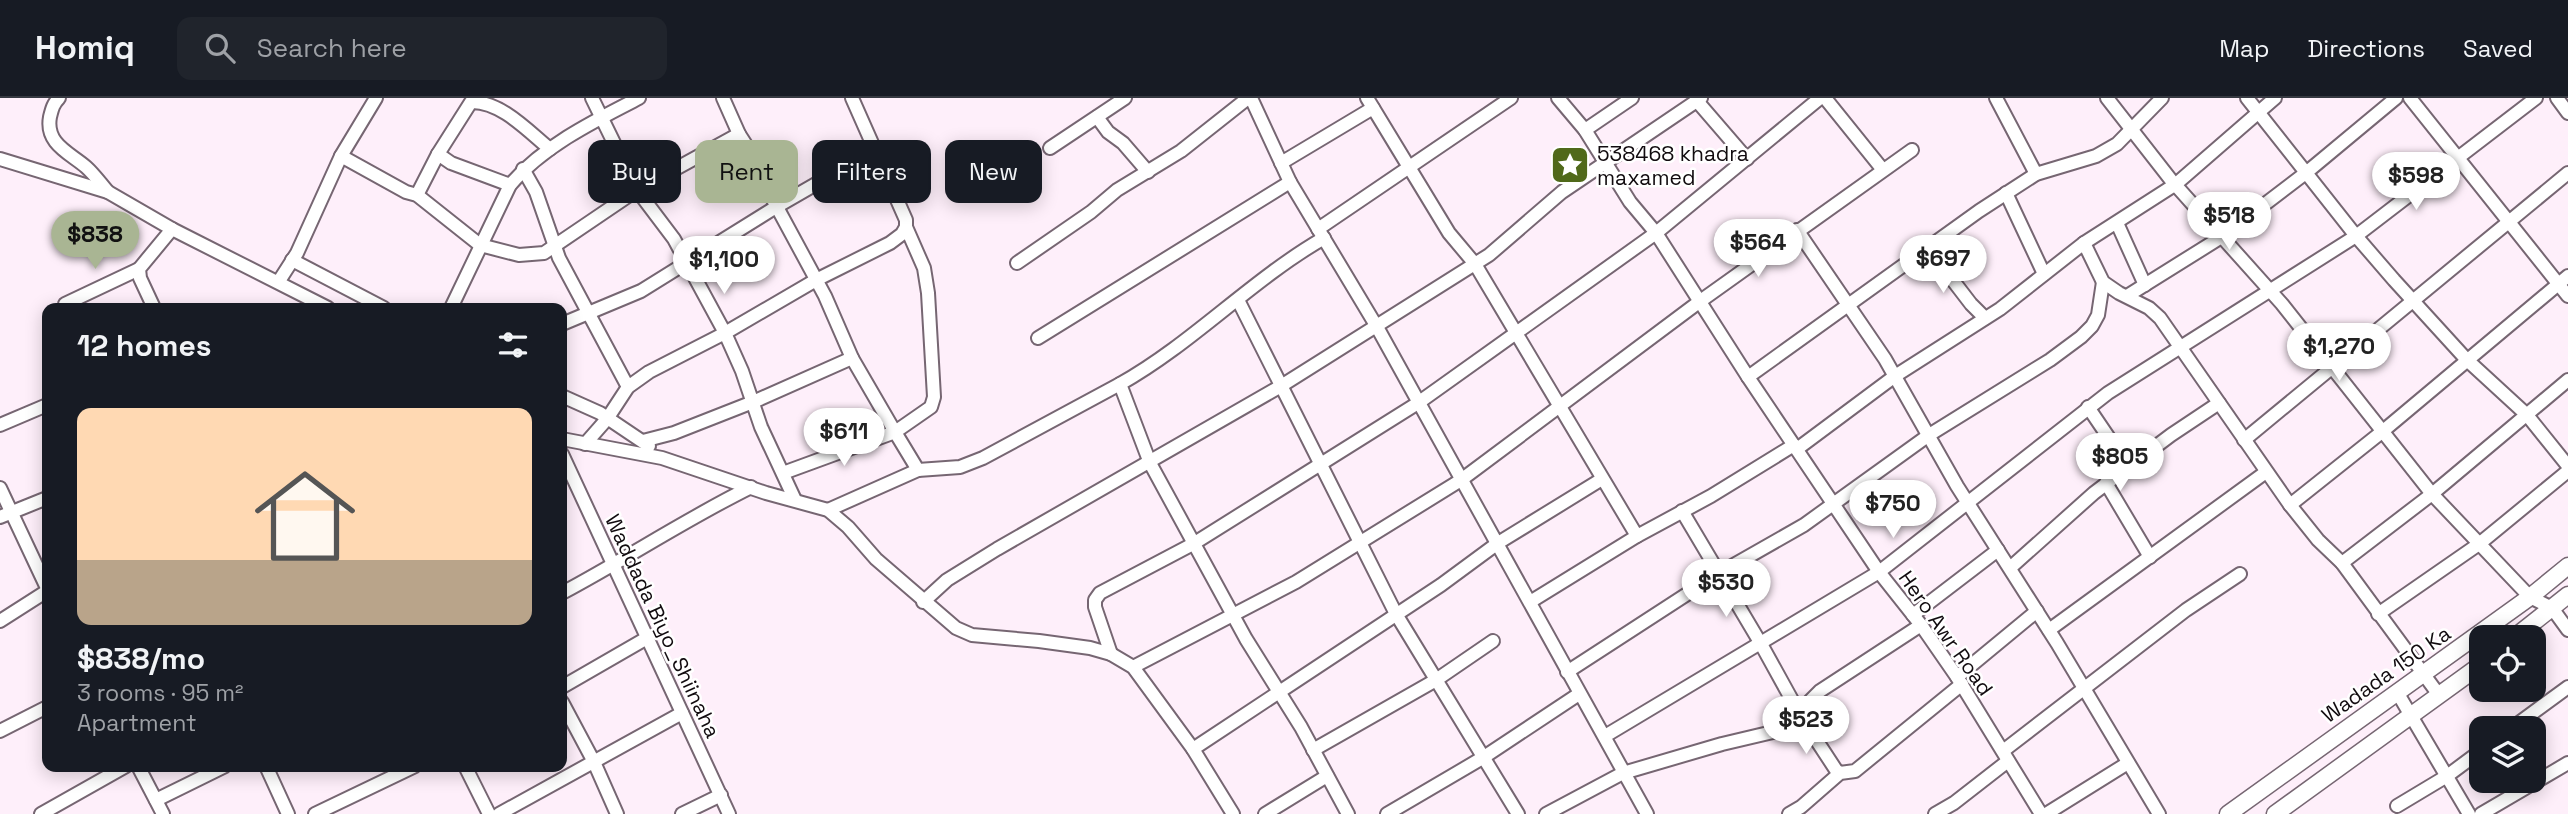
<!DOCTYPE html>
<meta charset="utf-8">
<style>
:root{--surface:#171b24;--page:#20242c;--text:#f1f3f6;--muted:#9ea1a6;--line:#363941;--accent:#a9b593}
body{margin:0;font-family:"Space Grotesk",sans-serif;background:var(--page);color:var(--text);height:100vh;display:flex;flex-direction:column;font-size:26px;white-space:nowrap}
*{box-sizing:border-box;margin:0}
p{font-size:23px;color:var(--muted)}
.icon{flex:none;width:38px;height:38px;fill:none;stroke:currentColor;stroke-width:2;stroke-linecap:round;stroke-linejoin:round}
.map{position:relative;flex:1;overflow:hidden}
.sheet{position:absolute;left:42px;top:205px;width:525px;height:469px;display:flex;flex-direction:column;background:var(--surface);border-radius:14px;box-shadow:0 4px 18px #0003}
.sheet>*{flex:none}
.guide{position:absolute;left:588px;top:42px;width:665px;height:63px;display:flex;gap:14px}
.buttons{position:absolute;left:2469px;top:527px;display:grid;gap:14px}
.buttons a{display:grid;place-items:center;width:77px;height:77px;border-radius:14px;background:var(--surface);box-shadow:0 4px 18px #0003;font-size:35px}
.price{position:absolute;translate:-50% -60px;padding:0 16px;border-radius:24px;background:#fff;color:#222;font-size:23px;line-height:46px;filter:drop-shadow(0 2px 4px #0008)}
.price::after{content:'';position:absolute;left:50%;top:42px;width:21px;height:16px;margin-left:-10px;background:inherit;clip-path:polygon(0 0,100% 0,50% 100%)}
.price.active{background:var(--accent);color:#111}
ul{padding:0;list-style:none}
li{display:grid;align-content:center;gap:14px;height:371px;padding:0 35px}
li+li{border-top:2px solid var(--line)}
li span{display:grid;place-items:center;height:217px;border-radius:14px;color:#555}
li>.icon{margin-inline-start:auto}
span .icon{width:126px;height:126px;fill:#fffc;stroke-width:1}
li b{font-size:30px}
h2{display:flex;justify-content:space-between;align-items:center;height:84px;padding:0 35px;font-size:30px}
.tag{padding:0 24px;border-radius:14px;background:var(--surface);box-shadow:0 4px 18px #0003;font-size:24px;line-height:63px}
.tag.active{background:var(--accent);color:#111}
header{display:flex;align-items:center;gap:42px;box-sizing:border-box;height:98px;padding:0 35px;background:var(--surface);border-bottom:2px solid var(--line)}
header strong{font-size:33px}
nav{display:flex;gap:38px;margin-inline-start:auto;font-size:24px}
.search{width:490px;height:63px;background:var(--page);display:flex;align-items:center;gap:18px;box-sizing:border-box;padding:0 24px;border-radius:14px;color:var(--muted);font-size:26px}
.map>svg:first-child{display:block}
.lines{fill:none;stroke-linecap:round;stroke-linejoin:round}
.street-casing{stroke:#766672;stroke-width:16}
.secondary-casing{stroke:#766672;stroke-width:19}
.street{stroke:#fff;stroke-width:12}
.secondary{stroke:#fff;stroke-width:16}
.labels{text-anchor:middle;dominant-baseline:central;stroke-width:5;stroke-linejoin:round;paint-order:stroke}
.poi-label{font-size:21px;fill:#110b0f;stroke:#fff;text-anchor:start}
.street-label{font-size:21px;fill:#110b0f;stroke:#fff}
</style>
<header>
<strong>Homiq</strong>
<div class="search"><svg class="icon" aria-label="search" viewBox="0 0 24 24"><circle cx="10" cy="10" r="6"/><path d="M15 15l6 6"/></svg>Search here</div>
<nav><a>Map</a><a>Directions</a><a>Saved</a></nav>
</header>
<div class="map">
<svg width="2568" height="716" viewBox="0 0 2568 716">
<rect width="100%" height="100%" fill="#feeffa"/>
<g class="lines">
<g class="street-casing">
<g id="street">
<path d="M59,0C53,6 52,11 50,19C45,46 70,55 86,69C94,76 101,86 108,94"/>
<polyline points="592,0 637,92 674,141 725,235 742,273 761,329 795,402"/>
<polyline points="1251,0 1290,84 1377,229 1647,716"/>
<polyline points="1367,0 1449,135 1475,166 1637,438 1711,398 1794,347"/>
<polyline points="1558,0 1585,32 1630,104 1656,135 1748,279 1879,474 1921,527 1957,579 2041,716"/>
<polyline points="1825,0 1883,72"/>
<polyline points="1996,0 2036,76"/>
<polyline points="2107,0 2171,82 2282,206 2432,396 2530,499 2552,510 2568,532"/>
<polyline points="2247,0 2356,138 2394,182 2466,261 2527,317 2568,368"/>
<polyline points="2410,0 2568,198"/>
<polyline points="2557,0 2568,15"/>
<polyline points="1697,3 1747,61"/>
<polyline points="1097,19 1108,34 1123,45 1148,74"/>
<polyline points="1585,32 1632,0"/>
<polyline points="1050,50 1125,0"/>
<polyline points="438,56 451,65 510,87"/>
<polyline points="341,58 376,0"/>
<polyline points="0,61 108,94 172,131 328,210"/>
<polyline points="1281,65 1373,10"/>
<polyline points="523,71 536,94 559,160 628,289"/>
<polyline points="2006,95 2044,176"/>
<path d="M417,97L438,56L471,4C501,3 529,34 550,51"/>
<polyline points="2117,125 2145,187"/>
<polyline points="906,129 924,170 928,195 934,299 931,309 895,334 918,372 960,369 983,360 1120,286"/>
<polyline points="1318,131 1511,0"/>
<polyline points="1797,132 1885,261 1957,388 2057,545 2159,716"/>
<path d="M1324,140C1251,182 1193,245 1120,286L1150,365L1246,541L1301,629L1348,716"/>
<polyline points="2084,145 2103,184 2119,195 2149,210 2160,220 2290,407 2318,442 2342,465 2439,597"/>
<polyline points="1928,150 1971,206 1985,220"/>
<polyline points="292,162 384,210"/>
<polyline points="1017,165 1091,114 1117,92 1181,53 1248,0"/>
<polyline points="279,183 297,155 341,58 406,94 417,97 480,147 519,157 544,155 637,92 739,36"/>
<polyline points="2127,198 2223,138 2307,74 2396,0"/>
<polyline points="1238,202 1396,516 1518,716"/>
<polyline points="65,206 139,171"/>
<polyline points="154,210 140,180 139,171 172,131"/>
<path d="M451,210L510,87C543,48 594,23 639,0"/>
<polyline points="562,226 641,193 776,109 875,52"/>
<polyline points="1038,240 1290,84"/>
<polyline points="1748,279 1979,113 2036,76 2096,58 2117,46 2162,0"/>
<polyline points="562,298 600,315 649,348"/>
<polyline points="2088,309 2128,368"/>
<polyline points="0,327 47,307"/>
<polyline points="562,341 662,360 766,395 828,412 848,429 876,461 956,530 972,537 1039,543 1090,550 1111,556 1133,569 1193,651 1233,716"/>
<polyline points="2244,342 2568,75"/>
<polyline points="643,343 674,335 753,304 852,260 825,198 764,85 748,50 739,36 723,0"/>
<polyline points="585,346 607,321 628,289 649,274 725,235 816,182 890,145 902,136 906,129 906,122 852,0"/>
<polyline points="1797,351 1895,278 2000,211 2084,145 2176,86 2275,0"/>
<polyline points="562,356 729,716"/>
<polyline points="783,375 895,334 852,260"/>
<polyline points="2106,385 2150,459"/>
<polyline points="0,390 47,490"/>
<polyline points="2290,407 2383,333 2568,178"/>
<polyline points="828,412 918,372"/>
<polyline points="1682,413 1761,546 1798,613"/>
<polyline points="0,419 47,400"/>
<polyline points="2342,465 2432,396 2568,282"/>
<polyline points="2010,470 2094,395 2171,337 2219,305"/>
<path d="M562,495C626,461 686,421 751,389"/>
<polyline points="923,504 947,482 997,451 1281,288 1489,157 1562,94 1701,0"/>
<polyline points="1530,504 1637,438"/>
<polyline points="2378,516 2479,446 2568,373"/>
<polyline points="1913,517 1998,452"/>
<polyline points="0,523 47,493"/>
<polyline points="2049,532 2266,374"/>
<polyline points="1111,556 1095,509 1095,502 1100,495 1193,446 1418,305 1656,135 1820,0"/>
<polyline points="1133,569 1296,484 1461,382 1699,204 1912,52"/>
<polyline points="1567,574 1718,476 1804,427 1929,337 2050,262 2081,239 2092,228 2098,217 2103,184"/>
<polyline points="1957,579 2037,513"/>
<polyline points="562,589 647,540"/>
<polyline points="2397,594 2469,716"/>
<polyline points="562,604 594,664 617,716"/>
<polyline points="1798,614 1836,672 1840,675"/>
<polyline points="2512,630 2568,589"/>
<polyline points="0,633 47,609"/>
<polyline points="1605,638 1879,474 2108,295 2356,138 2536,0"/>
<polyline points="1193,651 1441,487 1498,445 1602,381"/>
<polyline points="1313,652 1436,582 1493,543"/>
<polyline points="2003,653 2186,512 2240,476"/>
<polyline points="138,668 163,716"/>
<polyline points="266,668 288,716"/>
<polyline points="465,668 489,716"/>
<polyline points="156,702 225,668"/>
<polyline points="2397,708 2447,678 2482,652"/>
<polyline points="41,716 126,668"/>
<polyline points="315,716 415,668"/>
<polyline points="499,716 682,615"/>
<polyline points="682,716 721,697"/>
<polyline points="1265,716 1327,678"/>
<polyline points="1387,716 1484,659 1579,596"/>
<polyline points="1546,716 1623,675 1722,646 1781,632 1820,593 1921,527"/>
<polyline points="1789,716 1801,709 1840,675 1855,673 1962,586"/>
<polyline points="1935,716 1954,705 2008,663"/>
<polyline points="2046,716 2128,665"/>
<polyline points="2481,716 2568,665"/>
</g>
</g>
<g class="secondary-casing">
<g id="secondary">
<polyline points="2515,539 2568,497"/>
<polyline points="2228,716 2530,499 2568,468"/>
<polyline points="2275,716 2482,566"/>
</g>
</g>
<use href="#street" class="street"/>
<use href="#secondary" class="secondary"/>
</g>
<defs>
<g id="sight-square" transform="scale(2.0125)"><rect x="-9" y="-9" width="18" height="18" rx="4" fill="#50691a" stroke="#fff"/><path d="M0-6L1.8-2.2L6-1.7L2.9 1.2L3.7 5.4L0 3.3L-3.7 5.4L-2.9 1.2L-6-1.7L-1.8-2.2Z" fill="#fff"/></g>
</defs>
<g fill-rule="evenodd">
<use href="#sight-square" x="1570" y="67"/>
</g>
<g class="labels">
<g class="poi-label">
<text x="1597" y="55">538468 khadra<tspan x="1597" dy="24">maxamed</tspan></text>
</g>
<g class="street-label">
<text transform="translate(663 528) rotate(65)">Waddada Biyo_Shiinaha</text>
<text transform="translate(1946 535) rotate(55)">Hero Awr Road</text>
<text transform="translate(2386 576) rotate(-35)">Wadada 150 Ka</text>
</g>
</g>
</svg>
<div class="buttons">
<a><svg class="icon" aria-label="locate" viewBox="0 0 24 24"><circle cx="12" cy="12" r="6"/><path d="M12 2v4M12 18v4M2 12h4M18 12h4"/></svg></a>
<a><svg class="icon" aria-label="layers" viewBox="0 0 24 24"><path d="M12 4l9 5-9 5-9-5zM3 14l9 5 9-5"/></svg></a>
</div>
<b class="price" style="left:2416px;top:114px">$598</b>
<b class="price" style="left:2229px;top:154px">$518</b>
<b class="price active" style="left:95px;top:173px">$838</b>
<b class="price" style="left:1758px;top:181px">$564</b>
<b class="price" style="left:1943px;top:197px">$697</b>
<b class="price" style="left:724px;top:198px">$1,100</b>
<b class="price" style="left:2339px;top:285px">$1,270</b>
<b class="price" style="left:844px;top:370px">$611</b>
<b class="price" style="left:2120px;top:395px">$805</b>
<b class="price" style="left:1893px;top:442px">$750</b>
<b class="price" style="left:1726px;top:521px">$530</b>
<b class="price" style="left:1806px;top:658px">$523</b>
<div class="guide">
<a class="tag">Buy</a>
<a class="tag active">Rent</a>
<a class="tag">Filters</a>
<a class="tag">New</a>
</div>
<section class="sheet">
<h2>12 homes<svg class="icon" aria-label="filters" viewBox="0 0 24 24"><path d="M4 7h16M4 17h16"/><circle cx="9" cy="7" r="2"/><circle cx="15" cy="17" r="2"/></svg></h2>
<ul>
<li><span style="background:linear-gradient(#ffd9b3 70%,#b9a48a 0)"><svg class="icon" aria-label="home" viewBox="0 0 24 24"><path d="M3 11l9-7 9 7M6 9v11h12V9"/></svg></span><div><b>$838/mo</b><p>3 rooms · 95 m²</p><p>Apartment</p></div></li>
</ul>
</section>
</div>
